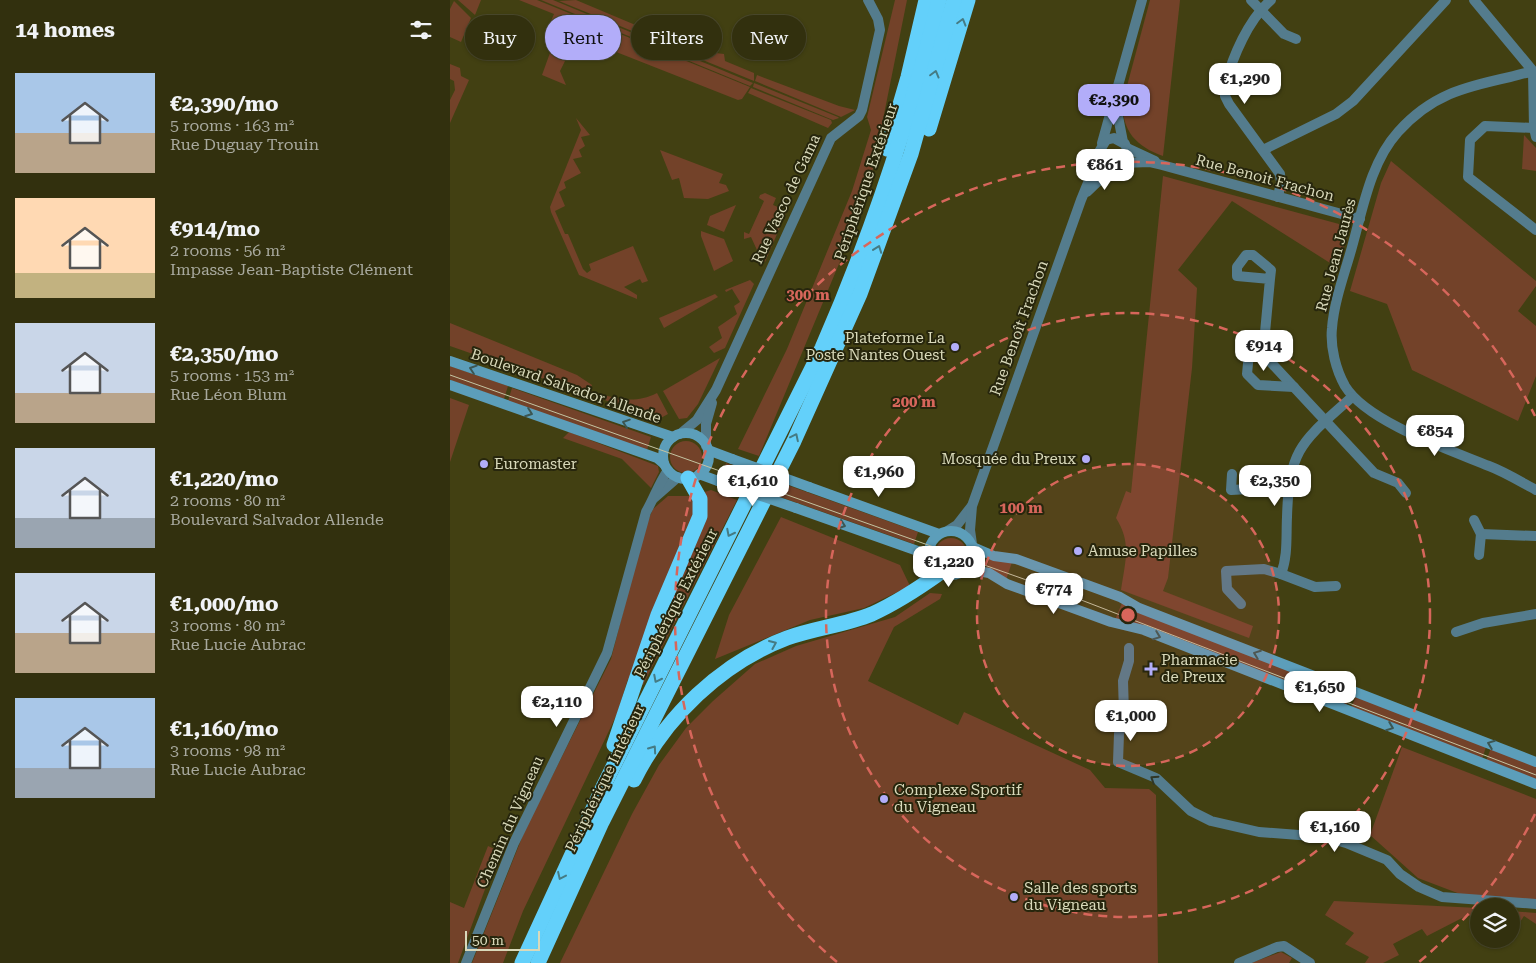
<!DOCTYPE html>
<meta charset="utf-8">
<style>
:root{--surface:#32300e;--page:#3a3817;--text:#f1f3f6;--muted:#a8a99e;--line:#4d4b2e;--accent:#b2adf9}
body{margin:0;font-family:"Roboto Serif",serif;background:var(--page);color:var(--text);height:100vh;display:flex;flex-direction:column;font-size:19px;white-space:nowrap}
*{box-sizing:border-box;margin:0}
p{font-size:16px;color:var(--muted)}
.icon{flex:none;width:28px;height:28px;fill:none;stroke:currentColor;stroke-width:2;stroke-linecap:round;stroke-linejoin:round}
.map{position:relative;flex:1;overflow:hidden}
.sheet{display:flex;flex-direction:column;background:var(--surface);width:450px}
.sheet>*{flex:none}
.top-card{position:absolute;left:15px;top:15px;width:475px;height:45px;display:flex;gap:10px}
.tools{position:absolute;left:1020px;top:898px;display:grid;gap:10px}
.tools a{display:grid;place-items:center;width:50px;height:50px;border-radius:50%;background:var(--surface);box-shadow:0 1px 4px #0004,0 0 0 1px var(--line);font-size:25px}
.scale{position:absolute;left:15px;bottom:12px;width:75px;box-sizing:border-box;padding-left:5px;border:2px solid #d9d9ba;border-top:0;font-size:14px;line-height:18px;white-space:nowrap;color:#d9d9ba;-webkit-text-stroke:4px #27260d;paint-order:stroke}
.price{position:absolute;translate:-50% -42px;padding:0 11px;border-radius:10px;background:#fff;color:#222;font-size:16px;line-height:32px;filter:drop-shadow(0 1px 2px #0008)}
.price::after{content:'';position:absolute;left:50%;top:30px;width:15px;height:11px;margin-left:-8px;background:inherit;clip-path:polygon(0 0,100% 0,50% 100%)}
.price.on{background:var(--accent);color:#111}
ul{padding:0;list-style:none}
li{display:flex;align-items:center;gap:15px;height:125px;padding:0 15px}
li span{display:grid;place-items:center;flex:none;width:140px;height:100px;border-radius:0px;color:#555}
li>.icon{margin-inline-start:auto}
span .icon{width:60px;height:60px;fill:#fffc;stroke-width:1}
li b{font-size:21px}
h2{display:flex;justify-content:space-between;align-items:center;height:60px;padding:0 15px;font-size:21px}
.chip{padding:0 18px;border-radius:22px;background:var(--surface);box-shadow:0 1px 4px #0004,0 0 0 1px var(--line);font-size:18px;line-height:45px}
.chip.on{background:var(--accent);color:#111}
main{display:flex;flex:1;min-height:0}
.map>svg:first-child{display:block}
.green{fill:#734229}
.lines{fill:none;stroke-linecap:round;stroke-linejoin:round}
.street{stroke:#547c8d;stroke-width:10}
.secondary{stroke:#5c9eba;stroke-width:10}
.highway{stroke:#63d0fa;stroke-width:15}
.tram{stroke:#c4c4a2;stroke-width:1}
.secondary-bridge{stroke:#5c9eba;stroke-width:10}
.oneway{stroke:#457b84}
.oneway2{stroke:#3c5652}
.oneway3{stroke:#303727}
.ring{fill:none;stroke:#d7665b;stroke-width:2.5;stroke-dasharray:9 6}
.poi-dot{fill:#b2adf9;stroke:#27260d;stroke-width:2}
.labels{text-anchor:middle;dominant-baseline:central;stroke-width:4;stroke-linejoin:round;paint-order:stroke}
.street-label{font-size:15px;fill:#d9d9ba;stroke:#27260d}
.poi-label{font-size:15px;fill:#d9d9ba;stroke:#27260d;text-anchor:start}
.centre{fill:#d7665b;stroke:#27260d;stroke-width:2.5}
.ring-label{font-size:15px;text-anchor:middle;font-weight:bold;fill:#d7665b;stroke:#27260d;stroke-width:4;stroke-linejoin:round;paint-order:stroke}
</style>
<main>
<section class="sheet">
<h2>14 homes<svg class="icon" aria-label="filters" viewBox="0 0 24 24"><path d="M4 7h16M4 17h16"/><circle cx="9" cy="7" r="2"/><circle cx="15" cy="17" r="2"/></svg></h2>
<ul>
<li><span style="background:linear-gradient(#a9c7e8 60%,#b9a48a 0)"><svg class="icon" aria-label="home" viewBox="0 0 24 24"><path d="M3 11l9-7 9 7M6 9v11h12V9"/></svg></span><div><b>€2,390/mo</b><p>5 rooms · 163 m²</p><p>Rue Duguay Trouin</p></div></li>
<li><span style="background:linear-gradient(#ffd9b3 75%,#c2b280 0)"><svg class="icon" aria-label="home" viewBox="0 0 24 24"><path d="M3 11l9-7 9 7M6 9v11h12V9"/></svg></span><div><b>€914/mo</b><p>2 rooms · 56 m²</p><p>Impasse Jean-Baptiste Clément</p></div></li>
<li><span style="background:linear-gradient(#c9d6e8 70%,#b9a48a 0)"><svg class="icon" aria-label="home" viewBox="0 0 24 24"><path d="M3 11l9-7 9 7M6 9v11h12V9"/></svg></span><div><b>€2,350/mo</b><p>5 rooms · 153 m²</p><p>Rue Léon Blum</p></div></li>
<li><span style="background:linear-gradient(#c9d6e8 70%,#9aa5b1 0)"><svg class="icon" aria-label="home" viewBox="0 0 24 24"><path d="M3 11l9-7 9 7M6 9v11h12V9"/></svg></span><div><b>€1,220/mo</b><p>2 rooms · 80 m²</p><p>Boulevard Salvador Allende</p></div></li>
<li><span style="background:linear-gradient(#c9d6e8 60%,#b9a48a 0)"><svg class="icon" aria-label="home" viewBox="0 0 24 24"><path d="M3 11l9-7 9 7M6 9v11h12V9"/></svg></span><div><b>€1,000/mo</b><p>3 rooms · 80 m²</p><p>Rue Lucie Aubrac</p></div></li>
<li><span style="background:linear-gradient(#a9c7e8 70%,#9aa5b1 0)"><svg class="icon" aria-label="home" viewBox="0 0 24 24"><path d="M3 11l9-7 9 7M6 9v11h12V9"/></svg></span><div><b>€1,160/mo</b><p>3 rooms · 98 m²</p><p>Rue Lucie Aubrac</p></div></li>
</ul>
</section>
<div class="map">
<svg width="1086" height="963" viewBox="0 0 1086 963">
<rect width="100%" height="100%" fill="#424012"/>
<g class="green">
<polygon points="8,0 31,0 25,15"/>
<polygon points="69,0 87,0 300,87 292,99 288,100 118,33 106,38 111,26 101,21 104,14"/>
<polygon points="91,0 103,0 303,83 300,86"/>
<polygon points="126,0 214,37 219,31 223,39 236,45 257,52 274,54 275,61 304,73 304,81 109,1"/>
<polygon points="445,0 457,0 423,169 391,259 309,456 288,449 337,349 402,191 421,130 417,117"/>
<path d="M700,0H730L713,156C687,147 671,131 673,101Z"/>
<polygon points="4,1 21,18 11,42 0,37 0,9"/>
<polygon points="105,39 115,61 110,71 116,85 92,75"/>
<polygon points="0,64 10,68 11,76 19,80 0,123 0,100 5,90 4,81 0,79"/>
<polygon points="307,75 389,106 405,110 391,117 305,81"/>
<polygon points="304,83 388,117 389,118 383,120 303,87"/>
<polygon points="301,88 381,120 382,123 378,128 298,93"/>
<polygon points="126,118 140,135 131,137 135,146 129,150 132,157 123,159 131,173 114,182 116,188 109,192 115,206 105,211 115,234 118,234 133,269 137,273 141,270 139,264 183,246 198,281 192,283 190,279 174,287 187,295 187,299 129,275 101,212 100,207 131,130"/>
<polygon points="1074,135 1086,148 1086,171 1072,169"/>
<polygon points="210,150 273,174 269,183 276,185 279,191 258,199 234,198 229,178 222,180"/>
<polygon points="941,161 1086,281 1086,286 1068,311 1086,326 1086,376 1068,421 962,370 937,304 900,291 931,183"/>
<path d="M713,176L889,224L897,236L888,268L782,201L728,270L747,288L742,368L718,578L713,591L803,626L799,638L671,590C675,562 682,543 666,518L676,491L681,493Z"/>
<polygon points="315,193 326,198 323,205 337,211 315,262 312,261 301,237 294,239 294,232 299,234 314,201 309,198 310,195"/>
<polygon points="286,205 274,232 257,225 260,216"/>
<polygon points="251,231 274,239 283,261 264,271 251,236"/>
<polygon points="300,280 304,284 275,348 264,353 259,347 272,338 268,327 287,314 284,306 290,302 282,289 276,292 275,290"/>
<polygon points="265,294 268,297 214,328 209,318"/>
<path d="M0,323L127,375L142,385L140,391C164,398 183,405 207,393L218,414L209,419L0,346Z"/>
<polygon points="270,358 248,404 237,418 229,419 213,391"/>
<polygon points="0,366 58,386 54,399 0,380"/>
<polygon points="62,388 201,437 197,450 58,401"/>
<polygon points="0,398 19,405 0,462"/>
<polygon points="119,432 208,466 209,472 201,488 172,459 113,438"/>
<circle cx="236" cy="457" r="16"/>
<polygon points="276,463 468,532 464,544 271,476"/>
<polygon points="261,490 287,500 193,685 178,679 167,714 73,911 53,963 22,963 75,830 161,659 194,530 203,509 218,496 242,496"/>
<polygon points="331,517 450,565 460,586 414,608 360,620 265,659 279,615"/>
<circle cx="501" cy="554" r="16"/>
<polygon points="540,557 562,562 556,580 536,569"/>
<polygon points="480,593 492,594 490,599 444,627 418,681 508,725 514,712 640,770 655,788 699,789 706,795 708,963 110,963 182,814 209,765 236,728 263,701 305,664 346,646 445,617"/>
<polygon points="672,603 901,695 896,706 665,620"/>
<polygon points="906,696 1036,747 1032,759 901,708"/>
<polygon points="952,747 1086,799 1086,901 1010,894 968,878 920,835"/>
<polygon points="1041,748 1086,766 1086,780 1036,761"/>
<polygon points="38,846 49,851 8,963 0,963 0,902 14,908"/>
<polygon points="884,901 1029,908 1029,914 1014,917 977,936 972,929 943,944 949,955 933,963 915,963 919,957 895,944 904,933 875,915"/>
<polygon points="1061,911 1086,913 1086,924 1074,916 1062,934"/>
<polygon points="831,952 842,958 839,963 801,963"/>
</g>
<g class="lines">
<g class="street">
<polyline points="801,0 834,34 846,39"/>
<path d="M821,0C798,20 783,56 775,85V96L779,104L830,174L831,182L828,197"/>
<polyline points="1024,0 1083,71 1084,128 1086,137"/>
<path d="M1086,72C1078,71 1069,75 1060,77C1014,87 981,95 948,132C919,164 912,214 900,254C893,278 884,303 882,328C880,347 886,370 895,386C917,422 1000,450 1039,466C1055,472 1071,482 1086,490"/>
<polyline points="666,106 673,142"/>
<polyline points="1084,128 1035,126 1020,140 1018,177 1086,230"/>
<polyline points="652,143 692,0"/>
<polyline points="677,148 705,161"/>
<polyline points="813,150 886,114 903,101 996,0"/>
<polyline points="673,163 699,162 712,165 910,219"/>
<polyline points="637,192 663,167 670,165 676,160 678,152 675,144 664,138 656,140 649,152 654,164 663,167"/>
<polyline points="820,279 787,276 787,267 796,255 803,255 821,270 820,279 813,354 924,473 948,483 956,493"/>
<polyline points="814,339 799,353 797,374 808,385 844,387"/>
<polyline points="230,434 247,420 266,390 381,138 409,116 412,110 430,30 428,19 418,0"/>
<polyline points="256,446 256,424 262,403"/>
<polyline points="782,474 781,490 838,487"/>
<polyline points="204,498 228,477"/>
<polyline points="1024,520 1031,534 1029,555"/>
<polyline points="499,530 507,525 521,507"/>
<polyline points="1031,534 1086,536"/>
<polyline points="522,544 520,530 522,506 631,200 649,156"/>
<path d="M886,586L865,587L831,574C838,556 836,537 837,517C839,447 853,441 902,397"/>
<polyline points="791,604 777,589 776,571 814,569 831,574"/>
<polyline points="1006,632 1033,623 1086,614"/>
<polyline points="679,648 679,661 673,681 674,713 669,734 668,762 706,778 741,811 761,821 809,832 875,837 896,843 937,860 950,874 969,887 992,897 1086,904"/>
<path d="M16,963L64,843L157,653L196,512C204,498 209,483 218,470"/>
<polyline points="789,963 827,947 834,946 860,963"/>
</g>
<g class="secondary">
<polyline points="0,361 223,437"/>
<polyline points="0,385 207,458 214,464"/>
<circle cx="236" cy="456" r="23"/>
<polyline points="258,450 282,459"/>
<polyline points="249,474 268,481"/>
<polyline points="359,487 489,534"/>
<polyline points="346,508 479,555"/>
<circle cx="501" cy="553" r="22"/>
<polyline points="523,547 544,556 566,559 670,597 689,608 1086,762"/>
<polyline points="517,569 539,573 557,584 661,622 694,630 1086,784"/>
</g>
<g class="highway">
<polyline points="479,129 518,0"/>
<polyline points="437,149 458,77 476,0"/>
<polyline points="164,745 208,615 250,516 250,499 238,478"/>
<path d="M184,780C215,717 271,663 337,638C365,628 395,625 422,614C446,603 469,588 490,573"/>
<path d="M72,963L154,785L372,348C421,236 460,119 489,0"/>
<polyline points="88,963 152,822 344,441 410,294 461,154 504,0"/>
</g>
<polyline class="tram" points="0,375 613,593 1086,775"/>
<g class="secondary-bridge">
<polyline points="282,459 359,487"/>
<polyline points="268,481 346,508"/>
</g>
</g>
<defs><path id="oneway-chevron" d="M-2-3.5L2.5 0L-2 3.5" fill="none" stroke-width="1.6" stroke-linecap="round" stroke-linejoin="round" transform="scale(1.25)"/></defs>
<g class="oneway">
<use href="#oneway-chevron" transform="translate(512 22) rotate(-74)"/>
<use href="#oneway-chevron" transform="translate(485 74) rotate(-75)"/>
<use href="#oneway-chevron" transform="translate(428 249) rotate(-70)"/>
<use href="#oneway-chevron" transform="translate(345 437) rotate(-64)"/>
<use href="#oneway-chevron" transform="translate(280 533) rotate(117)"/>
<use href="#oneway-chevron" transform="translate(323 644) rotate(-23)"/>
<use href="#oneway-chevron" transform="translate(207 679) rotate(117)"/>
<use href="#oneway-chevron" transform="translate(203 749) rotate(-55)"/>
<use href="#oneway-chevron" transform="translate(111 876) rotate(115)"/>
</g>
<g class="oneway2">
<use href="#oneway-chevron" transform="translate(23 369) rotate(-161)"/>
<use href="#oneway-chevron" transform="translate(79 413) rotate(20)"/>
<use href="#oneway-chevron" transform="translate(176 423) rotate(-161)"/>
<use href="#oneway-chevron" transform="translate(392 525) rotate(19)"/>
<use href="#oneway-chevron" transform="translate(707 636) rotate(21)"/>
<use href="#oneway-chevron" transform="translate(807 654) rotate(-159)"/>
<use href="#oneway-chevron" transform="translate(940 727) rotate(21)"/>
<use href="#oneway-chevron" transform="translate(1041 744) rotate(-159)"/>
</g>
<use class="oneway3" href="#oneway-chevron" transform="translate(704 779) rotate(-147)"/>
<circle cx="678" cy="615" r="151" fill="#d7665b" fill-opacity=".12"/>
<g class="ring">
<circle cx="678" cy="615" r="151"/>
<circle cx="678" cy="615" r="302"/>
<path d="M1085 814A453 453 0 0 1 969 962M387 962A453 453 0 1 1 1085 416"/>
</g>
<g class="poi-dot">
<circle cx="505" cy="347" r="5"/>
<circle cx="636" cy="459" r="5"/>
<circle cx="34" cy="464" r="5"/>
<circle cx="628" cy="551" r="5"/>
<path d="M698.5 661.5h5v5h5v5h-5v5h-5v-5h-5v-5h5z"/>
<circle cx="434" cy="799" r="5"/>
<circle cx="564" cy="897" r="5"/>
</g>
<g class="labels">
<g class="street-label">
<text transform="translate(815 178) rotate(15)">Rue Benoit Frachon</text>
<text transform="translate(416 182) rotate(-71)">Périphérique Extérieur</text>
<text transform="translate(336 199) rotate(-65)">Rue Vasco de Gama</text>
<text transform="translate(886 255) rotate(-75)">Rue Jean Jaurès</text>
<text transform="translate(569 328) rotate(-70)">Rue Benoît Frachon</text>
<text transform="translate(116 386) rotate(19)">Boulevard Salvador Allende</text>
<text transform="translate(226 603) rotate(-63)">Périphérique Extérieur</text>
<text transform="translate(155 778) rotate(-64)">Périphérique Intérieur</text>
<text transform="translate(60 822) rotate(-66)">Chemin du Vigneau</text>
</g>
<g class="poi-label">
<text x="495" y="338" text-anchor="end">Plateforme La<tspan x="495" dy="17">Poste Nantes Ouest</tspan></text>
<text x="626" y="459" text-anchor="end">Mosquée du Preux</text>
<text x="44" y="464">Euromaster</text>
<text x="638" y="551">Amuse Papilles</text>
<text x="711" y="660">Pharmacie<tspan x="711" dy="17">de Preux</tspan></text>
<text x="444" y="790">Complexe Sportif<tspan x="444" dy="17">du Vigneau</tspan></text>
<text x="574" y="888">Salle des sports<tspan x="574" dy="17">du Vigneau</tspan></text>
</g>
</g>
<circle cx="678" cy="615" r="8" class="centre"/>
<g class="ring-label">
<text x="358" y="300">300 m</text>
<text x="464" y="407">200 m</text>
<text x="571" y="513">100 m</text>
</g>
</svg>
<div class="tools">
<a><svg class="icon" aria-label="layers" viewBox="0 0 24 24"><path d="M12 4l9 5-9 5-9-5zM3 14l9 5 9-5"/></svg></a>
</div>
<div class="scale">50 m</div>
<b class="price" style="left:795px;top:105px">€1,290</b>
<b class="price on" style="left:664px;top:126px">€2,390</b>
<b class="price" style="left:655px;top:191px">€861</b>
<b class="price" style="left:814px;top:372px">€914</b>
<b class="price" style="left:985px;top:457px">€854</b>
<b class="price" style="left:429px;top:498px">€1,960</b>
<b class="price" style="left:303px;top:507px">€1,610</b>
<b class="price" style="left:825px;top:507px">€2,350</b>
<b class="price" style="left:499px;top:588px">€1,220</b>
<b class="price" style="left:604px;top:615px">€774</b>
<b class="price" style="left:870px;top:713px">€1,650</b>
<b class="price" style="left:107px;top:728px">€2,110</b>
<b class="price" style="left:681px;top:742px">€1,000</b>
<b class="price" style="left:885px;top:853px">€1,160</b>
<div class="top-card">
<a class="chip">Buy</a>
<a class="chip on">Rent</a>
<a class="chip">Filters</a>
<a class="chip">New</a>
</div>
</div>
</main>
